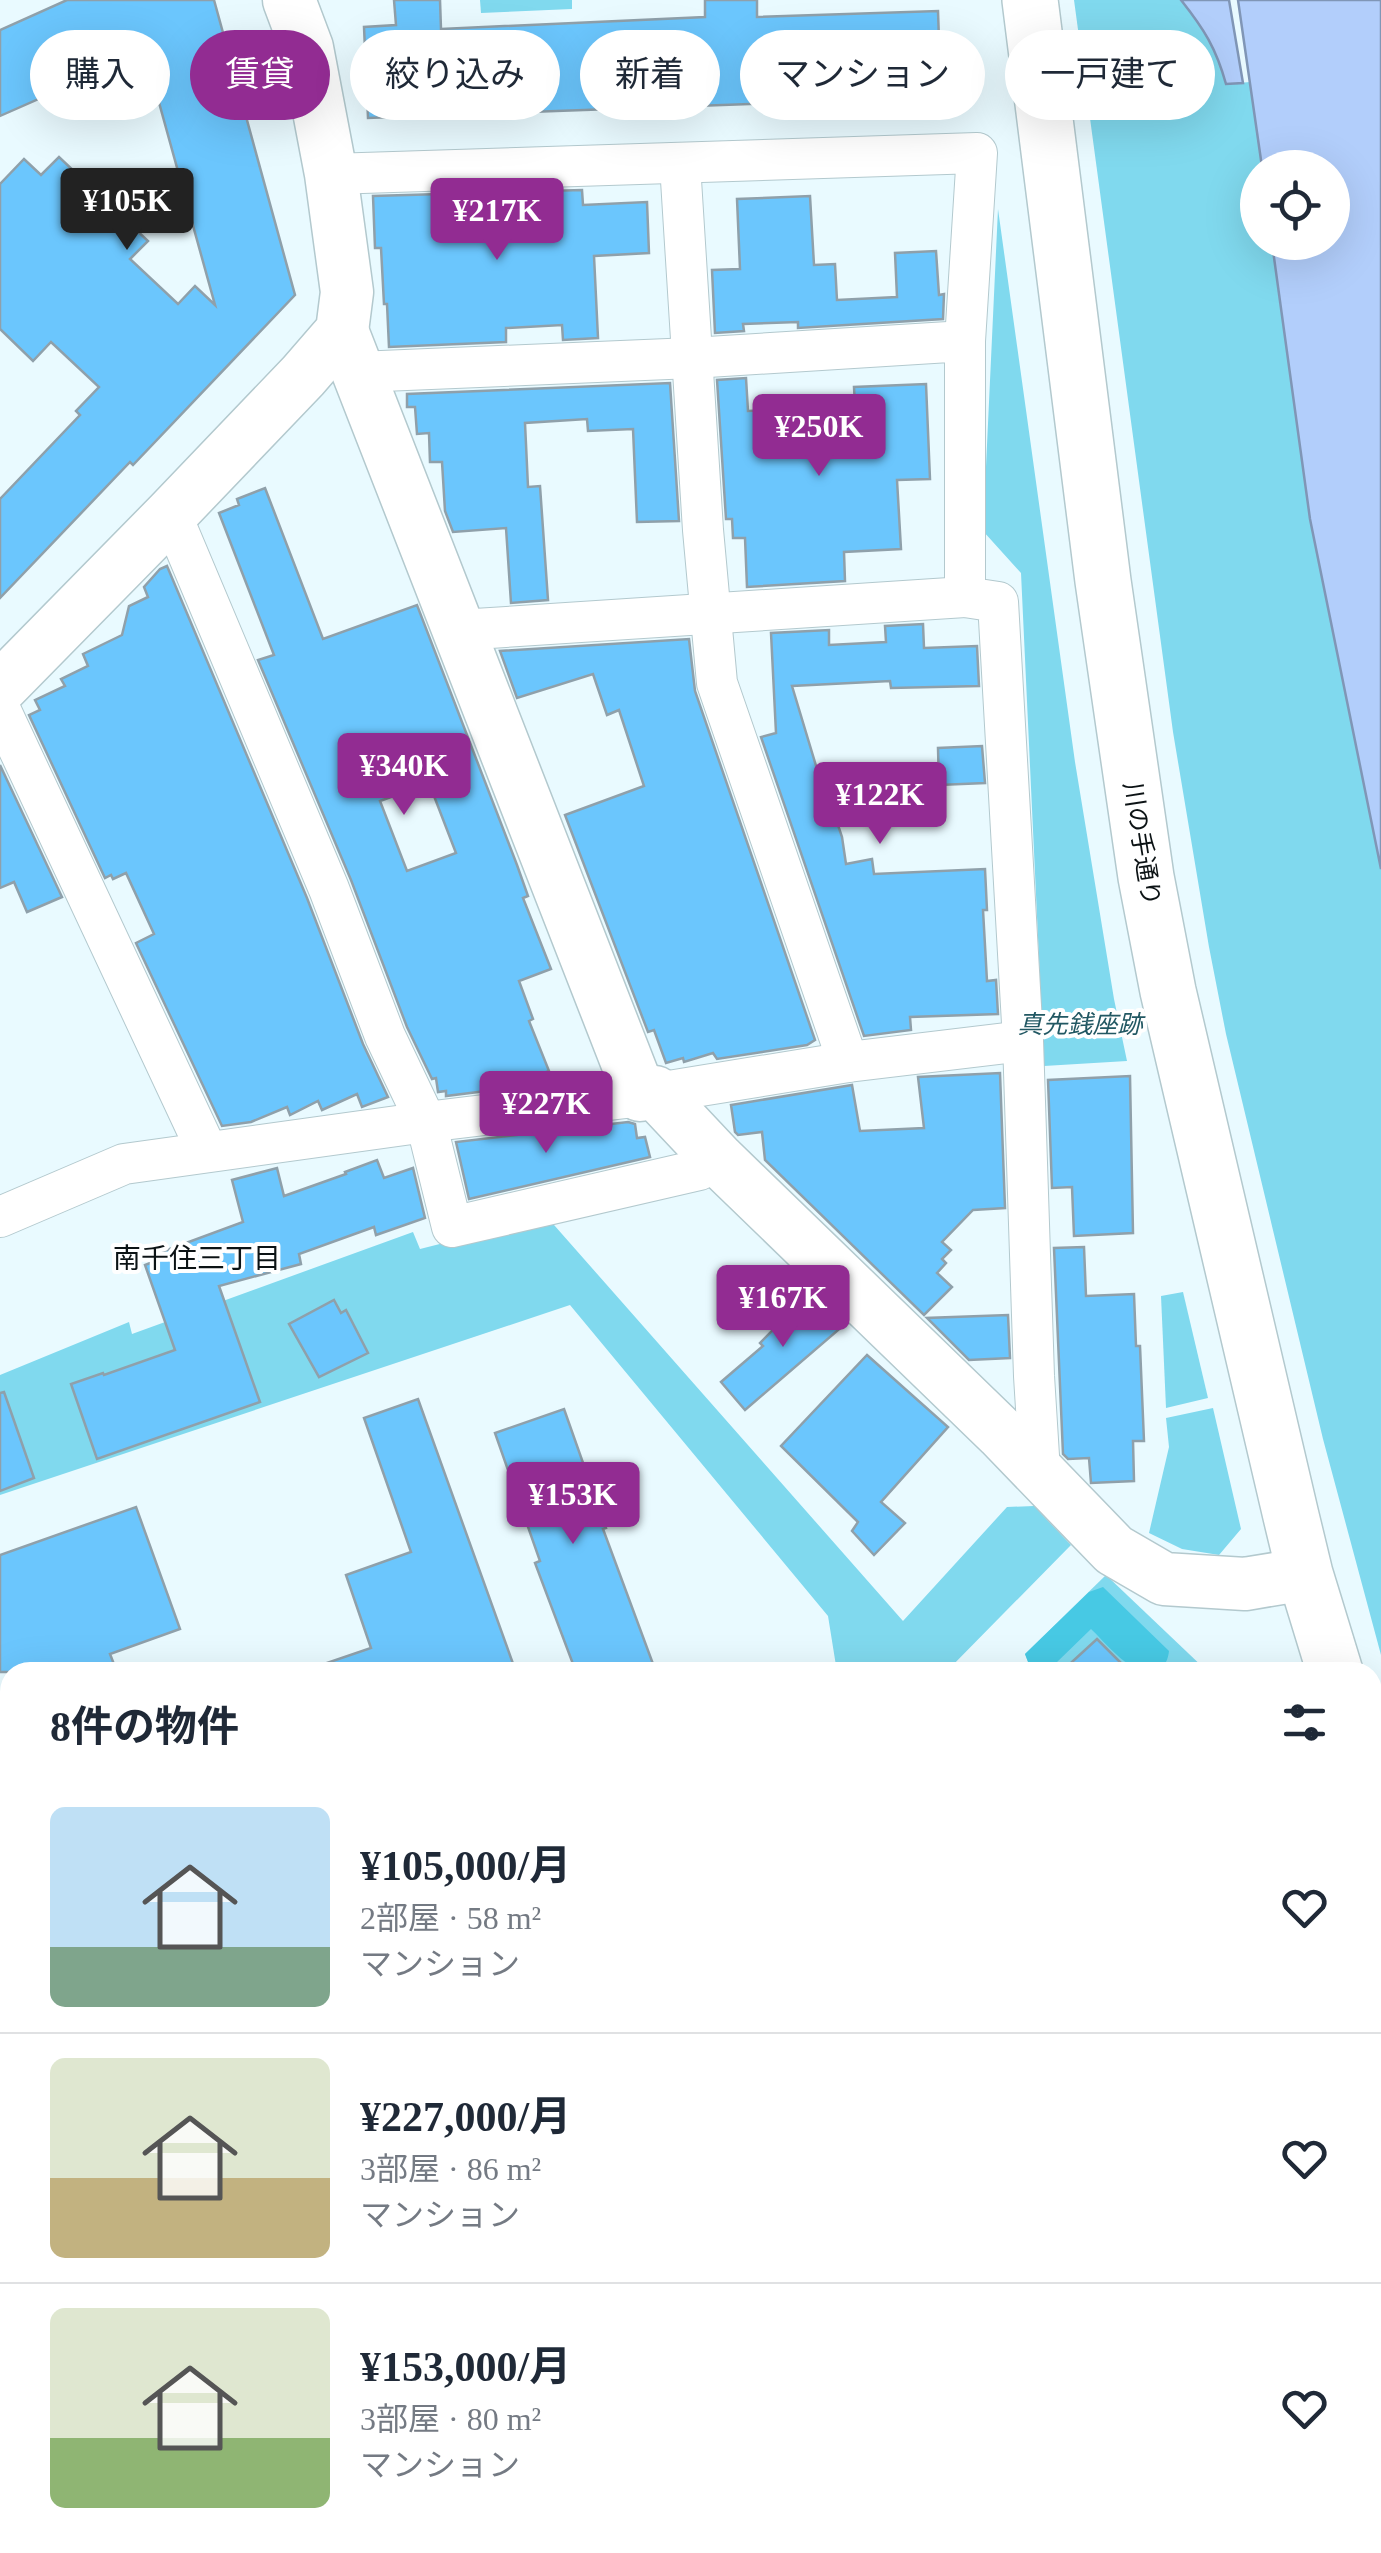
<!DOCTYPE html>
<html lang="ja">
<meta charset="utf-8">
<style>
:root{--surface:#fff;--page:#f2f2f3;--text:#1f2937;--muted:#747a83;--line:#e0e1e3;--accent:#922c92}
body{margin:0;font-family:"Times New Roman","Noto Sans JP",serif;background:var(--page);color:var(--text);height:100vh;display:flex;flex-direction:column;font-size:38px;white-space:nowrap}
*{box-sizing:border-box;margin:0}
p{font-size:32px;color:var(--muted)}
.icon{flex:none;width:55px;height:55px;fill:none;stroke:currentColor;stroke-width:2;stroke-linecap:round;stroke-linejoin:round}
.map{position:relative;flex:1;overflow:hidden}
.panel{position:absolute;left:0px;top:1662px;width:1382px;height:892px;display:flex;flex-direction:column;background:var(--surface);border-radius:30px 30px 0 0;box-shadow:0 10px 40px #0002}
.panel>*{flex:none}
.hud{position:absolute;left:30px;top:30px;width:1322px;height:90px;display:flex;gap:20px}
.tools{position:absolute;left:1240px;top:150px;display:grid;gap:20px}
.tools a{display:grid;place-items:center;width:110px;height:110px;border-radius:50%;background:var(--surface);box-shadow:0 10px 40px #0002;font-size:50px}
.price{position:absolute;translate:-50% -85px;padding:0 22px;border-radius:10px;background:var(--accent);color:#fff;font-size:32px;line-height:65px;filter:drop-shadow(0 2px 5px #0008)}
.price::after{content:'';position:absolute;left:50%;top:60px;width:30px;height:22px;margin-left:-15px;background:inherit;clip-path:polygon(0 0,100% 0,50% 100%)}
.price.selected{background:#222;color:#fff}
ul{padding:0;list-style:none}
li{display:flex;align-items:center;gap:30px;height:250px;padding:0 50px}
li+li{border-top:2px solid var(--line)}
li span{display:grid;place-items:center;flex:none;width:280px;height:200px;border-radius:15px;color:#555}
li>.icon{margin-inline-start:auto}
span .icon{width:120px;height:120px;fill:#fffc;stroke-width:1}
li b{font-size:42px}
h2{display:flex;justify-content:space-between;align-items:center;height:120px;padding:0 50px;font-size:42px}
.pill{padding:0 35px;border-radius:45px;background:var(--surface);box-shadow:0 10px 40px #0002;font-size:35px;line-height:90px}
.pill.selected{background:var(--accent);color:#fff}
.map>svg:first-child{display:block}
.green{fill:#80d9ee}
.forest{fill:#47c9e4}
.water{fill:#b2cefb;stroke:#8096b6;stroke-width:2.5}
.building{fill:#6bc6fd;stroke:#8fa0aa;stroke-width:2.5;fill-rule:evenodd}
.lines{fill:none;stroke-linecap:round;stroke-linejoin:round}
.minor-casing{stroke:#b3c9ce;stroke-width:42}
.tertiary-casing{stroke:#b3c9ce;stroke-width:55}
.primary-casing{stroke:#b3c9ce;stroke-width:58}
.minor{stroke:#fff;stroke-width:40}
.tertiary{stroke:#fff;stroke-width:52}
.primary{stroke:#fff;stroke-width:55}
.labels{text-anchor:middle;dominant-baseline:central;stroke-width:8;stroke-linejoin:round;paint-order:stroke}
.street-label{font-size:25px;fill:#0c1315;stroke:#fff}
.park-label{font-size:25px;font-style:italic;fill:#225863;stroke:#fff}
.neighbourhood-label{font-size:28px;fill:#0c1315;stroke:#fff}
</style>
<div class="map">
<svg width="1381" height="2553" viewBox="0 0 1381 2553">
<rect width="100%" height="100%" fill="#e9faff"/>
<g class="green">
<polygon points="480,0 572,0 572,9 481,13"/>
<path d="M1074,0H1181C1202,26 1217,51 1226,84L1250,82L1262,167L1258,168V242L1272,243L1310,519L1381,869V1655L1323,1439L1226,1034L1209,947L1173,732Z"/>
<polygon points="998,209 1075,762 1114,999 1127,1061 1044,1066 1021,573 983,531"/>
<polygon points="547,1217 903,1621 1007,1507 1034,1506 1071,1545 946,1672 837,1672 828,1616 570,1305 0,1495 0,1375 129,1322 132,1334 413,1232 420,1249"/>
<polygon points="1183,1292 1208,1398 1166,1408 1161,1296"/>
<polygon points="1213,1408 1241,1529 1219,1555 1182,1549 1149,1533 1169,1447 1166,1418"/>
<polygon points="1106,1575 1208,1672 1032,1672 1025,1654"/>
<polygon points="10,1973 10,2400 0,2386 0,1977"/>
<polygon points="1381,2236 1381,2500 1373,2503 1372,2239"/>
<polygon points="96,2545 266,2545 269,2553 99,2553"/>
<polygon points="773,2545 1141,2545 1144,2553 747,2553"/>
</g>
<path class="forest" d="M1103,1587L1169,1651C1168,1659 1166,1666 1157,1670C1135,1681 1106,1643 1091,1629L1056,1663L1031,1670L1025,1654L1089,1592Z"/>
<g class="water">
<path d="M1181,0H1229L1243,83L1226,84C1216,48 1204,29 1181,0Z"/>
<polygon points="1238,0 1381,0 1381,869 1310,519 1272,243 1332,242 1332,168 1262,167"/>
</g>
<g class="building">
<polygon points="67,0 214,0 295,295 133,465 130,462 0,598 0,499 80,415 76,411 99,387 51,342 33,361 0,329 0,184 24,159 41,175 59,157 148,241 130,259 178,304 195,286 215,305 145,52 0,116 0,30"/>
<polygon points="394,0 440,0 441,29 705,17 705,0 757,0 757,17 938,11 941,97 368,118 364,27 396,25"/>
<polygon points="582,190 583,205 647,202 649,253 594,256 598,338 563,340 562,325 506,328 506,342 389,347 387,304 384,304 381,248 375,248 373,196"/>
<polygon points="810,196 814,265 835,264 837,300 897,297 895,253 936,251 939,295 944,294 943,319 798,328 798,322 743,324 744,331 715,333 712,270 740,269 737,199"/>
<polygon points="746,378 748,411 855,406 854,387 926,384 930,479 897,480 901,549 844,552 845,581 747,587 745,538 733,538 732,519 726,519 717,380"/>
<polygon points="670,383 679,521 637,522 633,429 588,431 587,419 525,423 528,487 540,486 548,600 511,603 506,528 453,532 445,511 442,462 430,462 429,433 417,434 415,407 407,407 407,394"/>
<path d="M265,488L323,639L417,605L517,865L528,896L523,898L551,969L519,981L533,1019L529,1021L549,1071L518,1083L519,1087L446,1096V1091L438,1092L436,1078L432,1079L407,1027L351,880L258,660L274,655L219,513L239,505L237,499ZM429,783L456,853L407,871L380,801Z"/>
<polygon points="167,566 307,898 363,1044 388,1097 362,1107 357,1094 322,1110 318,1101 290,1115 287,1107 251,1122 222,1126 136,943 154,934 126,873 113,879 111,875 105,878 29,715 40,710 35,700 65,686 61,679 88,666 83,654 122,635 129,606 148,597 144,587 160,569"/>
<polygon points="923,624 924,648 977,646 979,686 891,688 890,681 792,686 823,789 826,789 842,837 846,864 872,859 874,874 985,869 987,910 983,910 987,981 996,980 998,1014 910,1017 911,1030 864,1036 761,737 776,733 771,633 829,630 829,645 886,642 885,626"/>
<polygon points="689,639 695,691 815,1040 807,1045 717,1059 713,1053 684,1062 683,1058 666,1063 654,1030 648,1032 565,815 644,786 619,710 607,715 593,674 517,698 500,651"/>
<polygon points="982,746 985,783 939,785 938,748"/>
<polygon points="0,765 62,897 27,912 14,882 0,888"/>
<polygon points="1000,1073 1005,1208 973,1210 942,1242 951,1250 942,1259 946,1263 937,1273 952,1287 924,1315 765,1160 762,1132 738,1135 735,1132 731,1105 852,1085 860,1131 924,1128 918,1077"/>
<polygon points="1130,1076 1133,1233 1074,1236 1072,1187 1052,1188 1048,1080"/>
<polygon points="628,1122 635,1124 637,1138 645,1137 650,1157 469,1199 456,1142"/>
<polygon points="377,1160 384,1178 413,1168 425,1218 376,1235 374,1227 299,1254 301,1264 219,1286 260,1402 97,1459 71,1384 103,1373 104,1375 175,1350 145,1265 158,1260 156,1254 243,1222 232,1180 277,1168 284,1196 346,1174 345,1172"/>
<polygon points="1084,1247 1086,1296 1134,1294 1136,1346 1140,1346 1144,1441 1133,1441 1134,1481 1091,1483 1089,1458 1068,1459 1063,1454 1054,1248"/>
<polygon points="811,1291 844,1325 745,1410 721,1382 763,1346 760,1343"/>
<polygon points="334,1300 341,1313 346,1310 368,1353 319,1377 289,1324"/>
<polygon points="1008,1315 1010,1358 969,1360 927,1318"/>
<polygon points="867,1355 948,1427 881,1502 905,1523 874,1555 852,1531 858,1522 781,1446"/>
<polygon points="4,1392 34,1478 0,1491 0,1393"/>
<polygon points="418,1399 516,1672 313,1672 312,1668 371,1648 346,1575 411,1552 364,1418"/>
<polygon points="564,1409 606,1528 603,1529 656,1672 576,1672 535,1563 540,1561 495,1433"/>
<polygon points="136,1507 180,1629 110,1654 117,1672 0,1672 0,1555"/>
<polygon points="1097,1639 1130,1672 1061,1672"/>
</g>
<g class="lines">
<g class="minor-casing">
<g id="minor">
<polyline points="680,164 703,530 717,683 848,1062"/>
<polyline points="331,174 977,153 965,341"/>
<polyline points="358,372 692,358 965,341 965,597 998,602 1023,1041 1034,1376 1040,1472"/>
<polyline points="171,514 329,889 385,1036 426,1122 452,1227 699,1170 719,1160"/>
<polyline points="459,630 965,597"/>
<polyline points="0,709 207,1151"/>
<polyline points="0,1217 124,1164 426,1122 626,1098 848,1062 1023,1041"/>
</g>
</g>
<g class="tertiary-casing">
<g id="tertiary">
<polyline points="342,331 640,1095"/>
<polyline points="0,688 171,514 303,376 342,331 347,292 331,174 307,48 289,0"/>
<polyline points="655,1092 719,1160 1001,1433 1114,1550 1164,1579 1245,1584 1305,1574"/>
<polyline points="0,2438 10,2451"/>
<polyline points="65,2545 68,2553"/>
</g>
</g>
<g class="primary-casing">
<g id="primary">
<polyline points="1030,0 1103,581 1146,877 1168,991 1291,1516 1305,1574 1335,1672"/>
<polyline points="1372,1797 1381,1822"/>
</g>
</g>
<use href="#minor" class="minor"/>
<use href="#tertiary" class="tertiary"/>
<use href="#primary" class="primary"/>
</g>
<g class="labels">
<g class="street-label">
<text transform="translate(1142 844) rotate(81)">川の手通り</text>
</g>
<g class="park-label">
<text x="1080" y="1024">真先銭座跡</text>
</g>
<g class="neighbourhood-label">
<text x="197" y="1258">南千住三丁目</text>
</g>
</g>
</svg>
<div class="tools">
<a><svg class="icon" aria-label="locate" viewBox="0 0 24 24"><circle cx="12" cy="12" r="6"/><path d="M12 2v4M12 18v4M2 12h4M18 12h4"/></svg></a>
</div>
<b class="price selected" style="left:127px;top:253px">¥105K</b>
<b class="price" style="left:497px;top:263px">¥217K</b>
<b class="price" style="left:819px;top:479px">¥250K</b>
<b class="price" style="left:404px;top:818px">¥340K</b>
<b class="price" style="left:880px;top:847px">¥122K</b>
<b class="price" style="left:546px;top:1156px">¥227K</b>
<b class="price" style="left:783px;top:1350px">¥167K</b>
<b class="price" style="left:573px;top:1547px">¥153K</b>
<div class="hud">
<a class="pill">購入</a>
<a class="pill selected">賃貸</a>
<a class="pill">絞り込み</a>
<a class="pill">新着</a>
<a class="pill">マンション</a>
<a class="pill">一戸建て</a>
</div>
<section class="panel">
<h2>8件の物件<svg class="icon" aria-label="filters" viewBox="0 0 24 24"><path d="M4 7h16M4 17h16"/><circle cx="9" cy="7" r="2"/><circle cx="15" cy="17" r="2"/></svg></h2>
<ul>
<li><span style="background:linear-gradient(#bfe0f5 70%,#7fa58c 0)"><svg class="icon" aria-label="home" viewBox="0 0 24 24"><path d="M3 11l9-7 9 7M6 9v11h12V9"/></svg></span><div><b>¥105,000/月</b><p>2部屋 · 58 m²</p><p>マンション</p></div><svg class="icon" aria-label="heart" viewBox="0 0 24 24"><path d="M12 20l-8-8c-3-5 5-10 8-4 3-6 11-1 8 4z"/></svg></li>
<li><span style="background:linear-gradient(#dfe7d0 60%,#c2b280 0)"><svg class="icon" aria-label="home" viewBox="0 0 24 24"><path d="M3 11l9-7 9 7M6 9v11h12V9"/></svg></span><div><b>¥227,000/月</b><p>3部屋 · 86 m²</p><p>マンション</p></div><svg class="icon" aria-label="heart" viewBox="0 0 24 24"><path d="M12 20l-8-8c-3-5 5-10 8-4 3-6 11-1 8 4z"/></svg></li>
<li><span style="background:linear-gradient(#dfe7d0 65%,#8fb573 0)"><svg class="icon" aria-label="home" viewBox="0 0 24 24"><path d="M3 11l9-7 9 7M6 9v11h12V9"/></svg></span><div><b>¥153,000/月</b><p>3部屋 · 80 m²</p><p>マンション</p></div><svg class="icon" aria-label="heart" viewBox="0 0 24 24"><path d="M12 20l-8-8c-3-5 5-10 8-4 3-6 11-1 8 4z"/></svg></li>
</ul>
</section>
</div>
